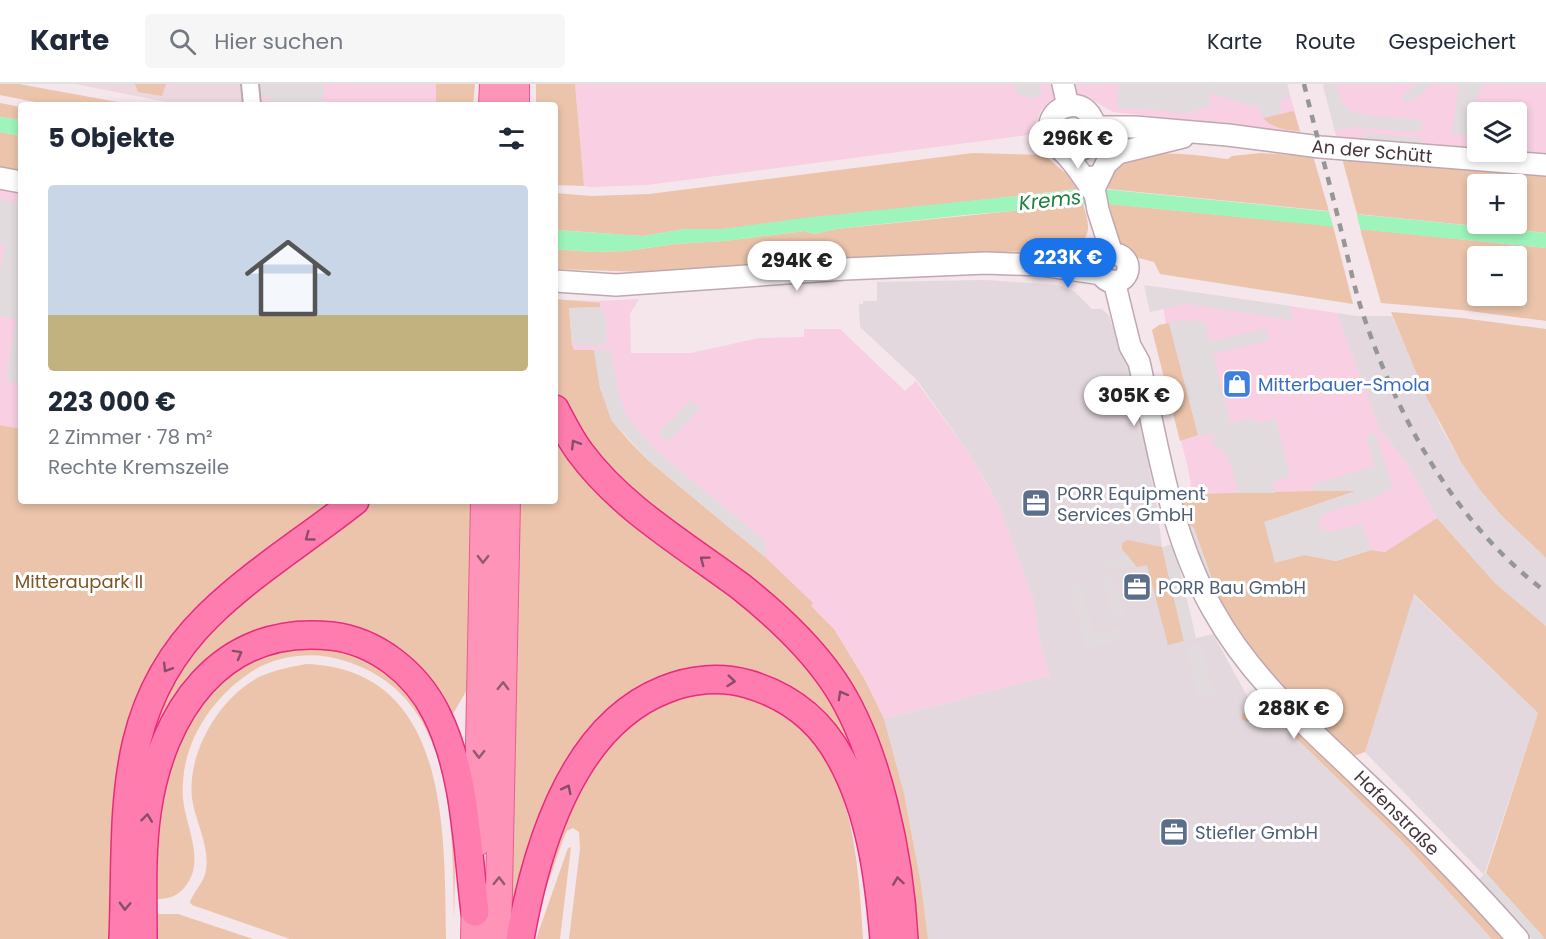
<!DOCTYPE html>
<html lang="de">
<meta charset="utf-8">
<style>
:root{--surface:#fff;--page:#f6f6f7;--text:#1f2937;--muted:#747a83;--line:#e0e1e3;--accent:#1a73e8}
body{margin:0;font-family:Poppins,sans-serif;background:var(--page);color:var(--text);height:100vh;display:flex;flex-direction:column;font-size:22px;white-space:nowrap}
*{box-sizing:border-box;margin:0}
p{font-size:20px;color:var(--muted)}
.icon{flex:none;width:33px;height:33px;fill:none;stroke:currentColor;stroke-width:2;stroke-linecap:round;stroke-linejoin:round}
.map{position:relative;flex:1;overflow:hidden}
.drawer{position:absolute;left:18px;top:18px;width:540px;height:402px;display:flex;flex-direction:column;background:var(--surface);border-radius:6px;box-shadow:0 3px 9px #0003}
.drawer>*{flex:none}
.tools{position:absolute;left:1467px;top:18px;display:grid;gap:12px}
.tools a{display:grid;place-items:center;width:60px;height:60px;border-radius:6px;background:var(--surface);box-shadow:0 3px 9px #0003;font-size:30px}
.price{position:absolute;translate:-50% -51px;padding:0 14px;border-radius:21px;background:#fff;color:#222;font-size:20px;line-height:39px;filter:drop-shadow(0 2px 3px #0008)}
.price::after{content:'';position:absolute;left:50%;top:36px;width:18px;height:14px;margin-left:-9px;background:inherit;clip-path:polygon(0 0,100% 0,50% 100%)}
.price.current{background:var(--accent);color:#fff}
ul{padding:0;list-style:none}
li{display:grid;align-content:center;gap:12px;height:318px;padding:0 30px}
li+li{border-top:2px solid var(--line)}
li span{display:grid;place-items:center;height:186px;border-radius:6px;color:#555}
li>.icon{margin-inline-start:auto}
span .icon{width:108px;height:108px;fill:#fffc;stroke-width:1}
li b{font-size:26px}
h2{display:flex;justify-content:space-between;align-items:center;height:72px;padding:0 30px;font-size:26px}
header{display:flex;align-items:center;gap:36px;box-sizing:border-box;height:84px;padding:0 30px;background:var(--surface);border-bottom:2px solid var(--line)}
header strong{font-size:28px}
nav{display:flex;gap:33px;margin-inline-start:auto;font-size:21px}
.search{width:420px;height:54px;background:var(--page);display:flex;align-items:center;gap:15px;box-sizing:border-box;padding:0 21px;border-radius:6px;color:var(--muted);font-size:22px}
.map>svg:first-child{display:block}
.residential{fill:#ecd7df}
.commercial{fill:#f8cfe3}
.industrial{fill:#e3d8dd}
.green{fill:#ebc4ab;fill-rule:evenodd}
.parking{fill:#e2dbde}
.water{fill:#9df5bb}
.pier{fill:#f4e6eb}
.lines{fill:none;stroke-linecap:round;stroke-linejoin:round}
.minor-casing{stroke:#c0a7b2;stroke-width:20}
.tertiary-casing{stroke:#c0a7b2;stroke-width:24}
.primary-casing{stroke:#ec5b91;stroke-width:28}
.trunk-casing{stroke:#e92b7e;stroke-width:30}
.minor{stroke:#fff;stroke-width:16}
.tertiary{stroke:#fff;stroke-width:21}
.primary{stroke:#ff94b9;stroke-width:26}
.trunk{stroke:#ff7dae;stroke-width:27}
.rail{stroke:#969696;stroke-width:4.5;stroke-dasharray:8 8;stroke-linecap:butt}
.oneway{stroke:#874e65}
.oneway2{stroke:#915a6f}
.labels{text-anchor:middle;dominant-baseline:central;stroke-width:6;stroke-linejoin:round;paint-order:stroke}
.street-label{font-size:18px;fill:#47343d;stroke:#fff}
.shop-label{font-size:18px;fill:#366cbe;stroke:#fff;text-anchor:start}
.service-label{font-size:18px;fill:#4e5e75;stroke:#fff;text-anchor:start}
.park-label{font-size:18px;fill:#7d5523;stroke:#fff}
.water-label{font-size:20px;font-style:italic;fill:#1f8041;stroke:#fff}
</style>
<header>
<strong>Karte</strong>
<div class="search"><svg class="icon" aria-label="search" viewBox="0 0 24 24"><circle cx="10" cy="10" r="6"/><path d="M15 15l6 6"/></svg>Hier suchen</div>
<nav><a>Karte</a><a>Route</a><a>Gespeichert</a></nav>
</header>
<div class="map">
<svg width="1546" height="855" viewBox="0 0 1546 855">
<rect width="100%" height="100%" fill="#f4e6eb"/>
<polygon class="residential" points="75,0 261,0 264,21 182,21"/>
<g class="commercial">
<polygon points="261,0 436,0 436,21 264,21"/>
<polygon points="575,0 1287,0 1301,51 1227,40 1113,28 1081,10 1063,10 1050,17 1040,28 1036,39 1036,50 647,101 590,103 584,102"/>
<polygon points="1323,0 1546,0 1546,72 1480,68 1516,68 1516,28 1478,28 1477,67 1337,55"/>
<polygon points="0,86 21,90 21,345 0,341"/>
<polygon points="1159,203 1337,229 1379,344 1406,378 1437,434 1385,468 1371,466 1264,438 1356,406 1188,410 1191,400 1187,380 1152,246 1166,239"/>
<polygon points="639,215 630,230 631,269 691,269 759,254 804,253 804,245 840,245 905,307 916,297 971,372 1001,426 1034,517 1040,557 1050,592 884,635 865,596 834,545 577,294 563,216 597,217"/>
</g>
<g class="industrial">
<polygon points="985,196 1059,201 1075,208 1092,225 1102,225 1109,232 1113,244 1155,409 1162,463 1184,557 1213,550 1253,623 1242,630 1247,638 1262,629 1271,630 1401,756 1492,855 928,855 921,800 904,709 884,635 1050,592 1040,557 1034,517 1001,426 986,398 971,372 917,296 860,243 859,220 863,220 863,217 877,217 877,198"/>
<polygon points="1337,229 1356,232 1392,232 1441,343 1461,378 1480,406 1502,432 1546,474 1546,542 1495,499 1437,434 1406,378 1379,344"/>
<polygon points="1413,510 1538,629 1484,791 1365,668"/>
</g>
<g class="green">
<polygon points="0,0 19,0 134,21 50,21 0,11"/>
<polygon points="135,0 166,0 162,12 138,8"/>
<polygon points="436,0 475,0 473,21 436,21"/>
<polygon points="536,0 575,0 584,102 555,101 555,21 536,21"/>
<polygon points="0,19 21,23 21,36 0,33"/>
<path d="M1294,27L1300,47C1286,47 1272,44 1263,34Z"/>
<polygon points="0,48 21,52 21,90 0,86"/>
<polygon points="973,69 1044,71 1069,92 1077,105 723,145 685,145 643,152 555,146 555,109 591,112 649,110"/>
<path d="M1261,69L1313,72L1329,127L1108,105C1112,55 1194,71 1228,75L1232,72Z"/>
<path d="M1342,74L1546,91V149L1357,130ZM1478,100H1516V140H1478Z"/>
<path d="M1083,120C1090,143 1093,154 1069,166L963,169L803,178V176L645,188L555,185V165L592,168L626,167L675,160L724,157L805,147L814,150L836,145Z"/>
<polygon points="1109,120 1333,142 1353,220 1160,190 1154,178 1131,172 1121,166"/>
<path d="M1360,145L1546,164V237L1462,226L1381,219ZM1478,172H1516V212H1478Z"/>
<polygon points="555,215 600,219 600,223 569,224 572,261 574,266 594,266 600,304 612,337 630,358 649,377 765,473 813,519 811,522 834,545 865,596 884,635 904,709 921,800 928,855 911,855 855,620 617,396 559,317 555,306"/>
<polygon points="1391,228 1462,234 1546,245 1546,474 1502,432 1480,406 1461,378 1427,314"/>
<polygon points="1169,239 1198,351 1180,357 1152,246 1159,241"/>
<polygon points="0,341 21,345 21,417 344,417 156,583 114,855 0,855"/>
<path d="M555,344L736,509L826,600L868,694L840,651L690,585C652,593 628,608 600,635L515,829L508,834L517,417H555Z"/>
<polygon points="1358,406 1265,438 1305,471 1336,477 1371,466 1385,468 1437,434 1495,499 1546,542 1546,855 1544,855 1486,789 1538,629 1414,510 1365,668 1354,672 1267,589 1245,559 1221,520 1187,439 1180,412 1188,410"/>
<polygon points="366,417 472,417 469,602 453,630 451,631 340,544 190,598 133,747 157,618 213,537"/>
<polygon points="1128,456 1162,463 1184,557 1168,561 1147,481 1137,483 1122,465 1122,459"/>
<path d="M287,559L361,569L400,595L440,654L456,744L454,834C452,739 456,609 342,576C314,567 279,571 254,586C218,609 190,646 184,688C183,697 182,707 183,715C186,744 206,777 185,803C175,814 167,815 153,815V760L169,668L217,593Z"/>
<path d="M306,580C451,585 444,749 446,855H290L192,821L190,818C194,807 204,799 206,786C210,762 195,737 192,714C187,668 220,612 261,592C276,586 290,583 306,580Z"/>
<path d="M713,607C847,618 857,748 863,855H569L580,765L579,748L573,744L567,747L564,753L534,839L566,728L602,666L635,634L677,612Z"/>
<path d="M1261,620C1289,629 1311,657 1332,677C1391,734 1452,792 1505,855H1492L1401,756L1271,630L1262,629L1247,638L1242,635V630L1256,621Z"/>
<polygon points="571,763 560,855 536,855 568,764"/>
<polygon points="153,830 178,830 253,855 153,855"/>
</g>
<g class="parking">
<polygon points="261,0 324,0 323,21 274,21 268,13 262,13"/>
<polygon points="1015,0 1039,0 1040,7 1043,10 1032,15 1017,10"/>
<polygon points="1119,0 1287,0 1290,13 1279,17 1282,29 1263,34 1260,24 1208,9 1211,22 1185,29 1117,23"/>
<polygon points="1330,0 1335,0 1342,18 1353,28 1372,32 1423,36 1420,48 1351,43 1335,47 1323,2"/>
<polygon points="1417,0 1431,0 1418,13 1406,20 1401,12"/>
<polygon points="1459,0 1482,0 1477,16 1471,52 1452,50"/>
<polygon points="1363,49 1423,54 1422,60 1363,55"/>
<polygon points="0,116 21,120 21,300 6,297 16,236 0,232 0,190 5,160 0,159"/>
<polygon points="1144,201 1290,222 1294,236 1186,220 1150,228"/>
<polygon points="600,223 606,235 606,261 572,261 569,224"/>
<polygon points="1183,236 1205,238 1210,258 1266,244 1269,256 1213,270 1230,339 1254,334 1256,340 1276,335 1290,393 1273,397 1275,409 1238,409 1228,371 1212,360 1216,350 1198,351 1169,239"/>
<polygon points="1120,242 1155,382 1148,384 1113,244"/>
<polygon points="594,266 611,266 616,301 625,329 640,349 658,368 766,458 765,473 649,377 612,337 600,304"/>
<polygon points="691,316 700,324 668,358 659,349"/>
<polygon points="1375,350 1393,403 1374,414 1328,428 1319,434 1319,444 1327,448 1362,440 1371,466 1335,477 1305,471 1275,479 1264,438 1356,407 1313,407 1314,400 1375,382 1366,352"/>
<polygon points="1187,439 1194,444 1221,520 1205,493"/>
<polygon points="1174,460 1196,554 1184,557 1162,463"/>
<polygon points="1128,472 1135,481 1109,487 1102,478"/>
<polygon points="1102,491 1110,496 1111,500 1118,506 1125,531 1113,534"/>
<polygon points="1080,497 1094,550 1120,544 1123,555 1086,565 1070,506"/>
<polygon points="1201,560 1213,608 1198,612 1186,564"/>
<polygon points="1486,789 1542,851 1544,855 1532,855 1479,795"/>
</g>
<g class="water">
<polygon points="0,33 21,36 21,52 0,48"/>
<polygon points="1092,104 1546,149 1546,164 1109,120 1093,120 965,131 836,145 814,150 805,147 724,157 675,160 626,167 592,168 555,165 555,146 643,152 685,145 723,145 803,134"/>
</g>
<polygon class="pier" points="1328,124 1356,127 1361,148 1334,145"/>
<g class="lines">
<g class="minor-casing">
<polyline id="minor" points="250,0 252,21"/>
</g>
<g class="tertiary-casing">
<g id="tertiary">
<polyline points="1063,0 1068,22"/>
<polyline points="1095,43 1135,43 1228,51 1320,63 1546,81"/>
<path d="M1059,64C1108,81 1102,11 1065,23C1058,25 1052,31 1050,39C1048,45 1049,51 1053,56C1057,63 1064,68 1068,73C1078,84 1085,96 1093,107"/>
<polyline points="1092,93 1098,126 1112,170"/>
<polyline points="0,94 21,98"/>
<polyline points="1093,107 1106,80 1118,69 1183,53"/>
<circle cx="1114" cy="184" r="14"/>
<polyline points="555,197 616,201 845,185 986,179 1041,181 1102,190"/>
<path d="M1114,197L1130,262L1139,278C1158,362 1170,451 1213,526C1250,593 1305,640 1359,692C1414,744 1468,798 1518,855"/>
</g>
</g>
<g class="primary-casing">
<g id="primary">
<polyline points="492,21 493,0"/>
<polyline points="516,21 516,0"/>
<polyline points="477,759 484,417"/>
<polyline points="474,855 475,807"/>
<polyline points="498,855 507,417"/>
</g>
</g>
<g class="trunk-casing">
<g id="trunk">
<path d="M555,325C563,340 570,355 580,368C621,424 685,461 740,502C774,529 807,559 832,595C878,661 900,775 904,855"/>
<path d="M123,855C128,733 113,625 208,532C253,488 307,455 355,417"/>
<path d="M143,855C143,813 141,770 147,728C161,629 220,540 331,552C376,557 416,589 436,629C466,688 467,763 475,828"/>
<path d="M520,855C536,765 571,643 664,606C690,595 721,592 748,600C789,612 821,637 841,675C871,729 879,795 884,855"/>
</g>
</g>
<use href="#minor" class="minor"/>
<use href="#tertiary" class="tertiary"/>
<use href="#primary" class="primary"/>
<use href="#trunk" class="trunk"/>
<path class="rail" d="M1304,0C1316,50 1330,100 1342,150C1349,177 1354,204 1363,230C1398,335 1456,441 1546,508"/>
</g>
<defs><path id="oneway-chevron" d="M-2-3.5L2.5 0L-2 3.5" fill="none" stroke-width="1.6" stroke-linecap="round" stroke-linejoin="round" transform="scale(1.5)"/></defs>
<g class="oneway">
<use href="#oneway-chevron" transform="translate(575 360) rotate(-122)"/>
<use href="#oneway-chevron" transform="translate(309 453) rotate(144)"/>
<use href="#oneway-chevron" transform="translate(704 476) rotate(-143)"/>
<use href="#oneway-chevron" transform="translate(238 570) rotate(-29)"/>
<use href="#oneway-chevron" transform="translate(167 584) rotate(122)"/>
<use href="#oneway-chevron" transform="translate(731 597) rotate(6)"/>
<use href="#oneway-chevron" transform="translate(842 611) rotate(-119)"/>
<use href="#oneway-chevron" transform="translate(567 705) rotate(-63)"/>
<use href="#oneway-chevron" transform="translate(147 734) rotate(-83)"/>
<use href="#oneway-chevron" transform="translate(898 797) rotate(-98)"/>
<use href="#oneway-chevron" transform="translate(125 822) rotate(92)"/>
</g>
<g class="oneway2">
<use href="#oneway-chevron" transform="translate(483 475) rotate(91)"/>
<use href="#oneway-chevron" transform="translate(503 602) rotate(-89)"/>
<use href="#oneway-chevron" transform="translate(479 670) rotate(91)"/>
<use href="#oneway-chevron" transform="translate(499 797) rotate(-89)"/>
</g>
<defs>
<g id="shop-square" transform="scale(1.5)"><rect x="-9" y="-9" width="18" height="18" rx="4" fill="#3f7fe0" stroke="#fff"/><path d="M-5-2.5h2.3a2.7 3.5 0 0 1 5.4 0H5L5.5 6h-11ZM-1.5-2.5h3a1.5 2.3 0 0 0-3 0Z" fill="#fff"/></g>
<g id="office-square" transform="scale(1.5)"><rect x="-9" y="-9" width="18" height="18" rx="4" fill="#5c6f8a" stroke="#fff"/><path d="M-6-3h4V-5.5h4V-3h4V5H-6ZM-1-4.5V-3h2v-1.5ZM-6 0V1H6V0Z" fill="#fff"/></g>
</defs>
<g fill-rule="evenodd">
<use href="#shop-square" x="1237" y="300"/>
<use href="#office-square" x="1036" y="419"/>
<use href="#office-square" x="1137" y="503"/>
<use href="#office-square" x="1174" y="748"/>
</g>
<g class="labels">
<g class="street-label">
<text transform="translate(1372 67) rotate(5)">An der Schütt</text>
<text transform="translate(1397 729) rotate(45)">Hafenstraße</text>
</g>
<g class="shop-label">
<text x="1258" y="300">Mitterbauer-Smola</text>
</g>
<g class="service-label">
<text x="1057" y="409">PORR Equipment<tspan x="1057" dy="21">Services GmbH</tspan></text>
<text x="1158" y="503">PORR Bau GmbH</text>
<text x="1195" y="748">Stiefler GmbH</text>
</g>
<g class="park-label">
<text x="79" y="497">Mitteraupark II</text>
</g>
<g class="water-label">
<text transform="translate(1050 116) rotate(-6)">Krems</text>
</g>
</g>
</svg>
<div class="tools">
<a><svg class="icon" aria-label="layers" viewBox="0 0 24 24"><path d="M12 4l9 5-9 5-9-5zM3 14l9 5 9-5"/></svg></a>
<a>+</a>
<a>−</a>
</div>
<b class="price" style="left:1078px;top:86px">296K €</b>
<b class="price current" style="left:1068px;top:205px">223K €</b>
<b class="price" style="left:797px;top:208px">294K €</b>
<b class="price" style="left:1134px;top:343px">305K €</b>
<b class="price" style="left:1294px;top:656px">288K €</b>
<section class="drawer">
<h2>5 Objekte<svg class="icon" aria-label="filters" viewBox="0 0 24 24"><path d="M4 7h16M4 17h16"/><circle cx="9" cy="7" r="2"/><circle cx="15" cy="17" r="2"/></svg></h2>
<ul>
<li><span style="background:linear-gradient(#c9d6e8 70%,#c2b280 0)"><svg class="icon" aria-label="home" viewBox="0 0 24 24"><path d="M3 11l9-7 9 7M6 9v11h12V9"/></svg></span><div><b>223 000 €</b><p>2 Zimmer · 78 m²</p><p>Rechte Kremszeile</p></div></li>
</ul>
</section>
</div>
